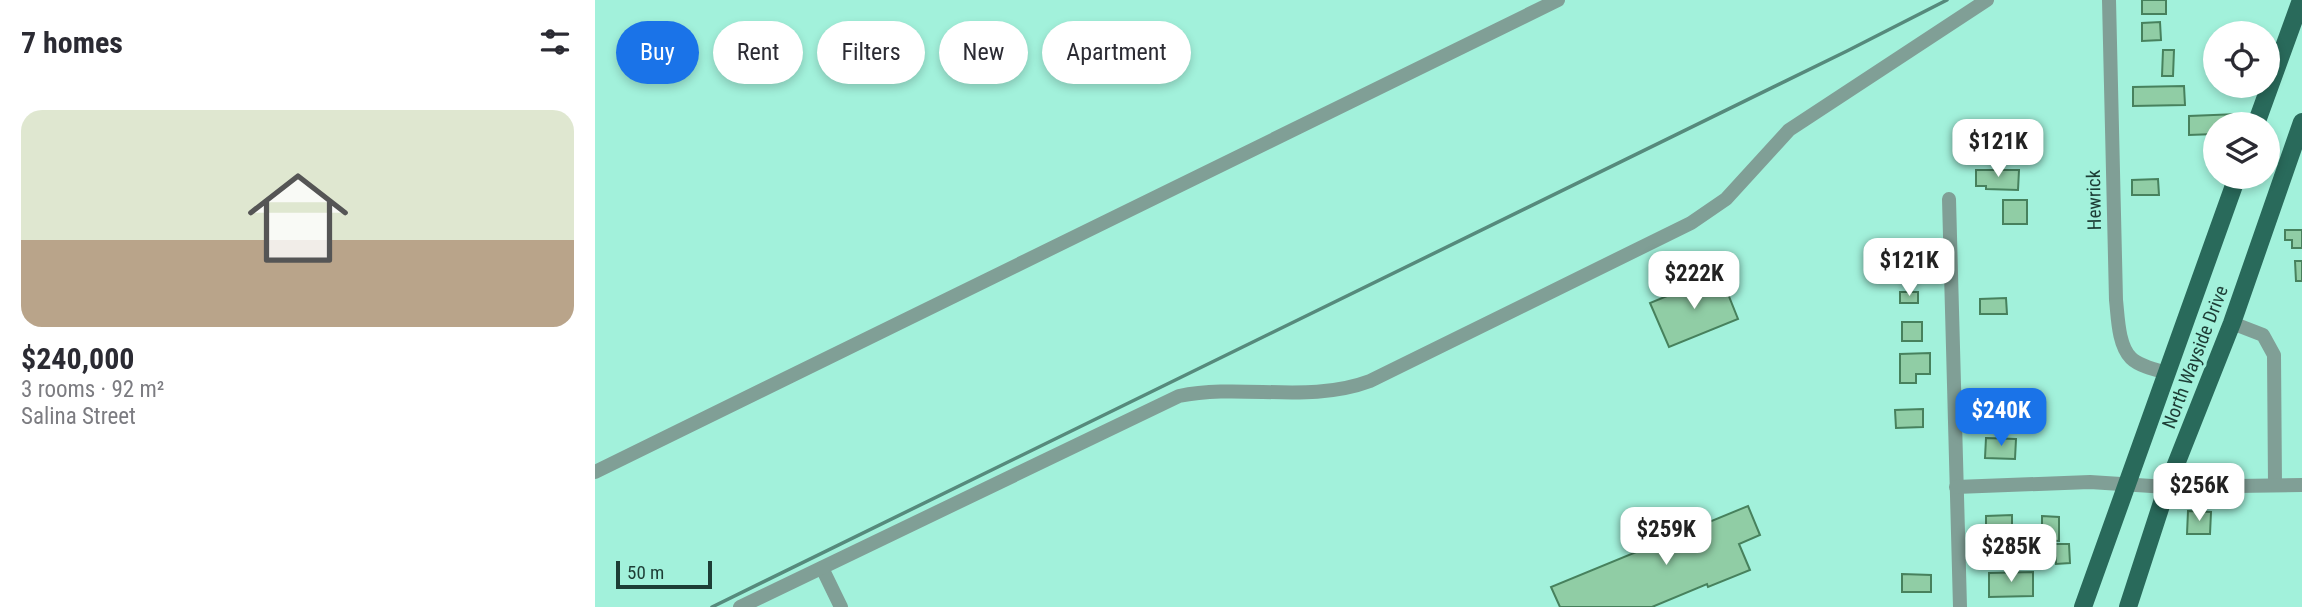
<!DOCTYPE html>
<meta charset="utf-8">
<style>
:root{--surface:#fff;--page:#f2f2f3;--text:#2b2b33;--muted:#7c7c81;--line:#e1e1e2;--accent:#1a73e8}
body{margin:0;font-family:"Roboto Condensed",sans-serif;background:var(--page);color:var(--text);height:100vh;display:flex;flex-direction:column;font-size:26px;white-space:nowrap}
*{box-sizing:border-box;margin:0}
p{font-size:23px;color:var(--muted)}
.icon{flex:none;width:38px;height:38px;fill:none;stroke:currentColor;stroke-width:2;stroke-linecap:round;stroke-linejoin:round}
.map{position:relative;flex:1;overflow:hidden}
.details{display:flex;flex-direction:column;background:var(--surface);width:595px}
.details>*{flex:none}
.guide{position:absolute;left:21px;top:21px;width:665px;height:63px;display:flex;gap:14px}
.buttons{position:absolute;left:1608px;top:21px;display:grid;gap:14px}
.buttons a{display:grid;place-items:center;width:77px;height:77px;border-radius:50%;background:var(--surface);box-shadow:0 4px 10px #0003;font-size:35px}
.scale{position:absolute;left:21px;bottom:18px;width:96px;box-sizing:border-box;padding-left:7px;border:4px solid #1d3d35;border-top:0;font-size:19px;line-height:24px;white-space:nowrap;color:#1d3d35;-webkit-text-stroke:5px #a2f1db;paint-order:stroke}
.price{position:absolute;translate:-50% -60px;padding:0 16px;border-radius:14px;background:#fff;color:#222;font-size:23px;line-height:46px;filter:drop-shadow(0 2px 4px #0008)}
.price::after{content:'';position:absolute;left:50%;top:42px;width:21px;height:16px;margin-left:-10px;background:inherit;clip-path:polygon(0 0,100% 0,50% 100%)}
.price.on{background:var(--accent);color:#fff}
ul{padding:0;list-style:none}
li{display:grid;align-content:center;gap:14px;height:371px;padding:0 21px}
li+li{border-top:2px solid var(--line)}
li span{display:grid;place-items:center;height:217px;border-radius:21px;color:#555}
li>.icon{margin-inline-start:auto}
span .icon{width:126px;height:126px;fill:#fffc;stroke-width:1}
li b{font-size:30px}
h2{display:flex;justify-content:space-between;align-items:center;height:84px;padding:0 21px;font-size:30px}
.tag{padding:0 24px;border-radius:32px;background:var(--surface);box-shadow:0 4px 10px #0003;font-size:24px;line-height:63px}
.tag.on{background:var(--accent);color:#fff}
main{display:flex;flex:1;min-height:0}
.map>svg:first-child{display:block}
.building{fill:#90cda5;stroke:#47815d;stroke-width:2}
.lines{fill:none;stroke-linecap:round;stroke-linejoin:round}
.minor{stroke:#809f96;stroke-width:14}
.major{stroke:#296a5b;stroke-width:18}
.rail{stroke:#568a7c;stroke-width:3.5}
.labels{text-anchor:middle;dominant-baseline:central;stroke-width:6;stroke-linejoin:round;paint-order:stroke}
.street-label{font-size:19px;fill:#1d3d35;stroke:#a2f1db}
</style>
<main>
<section class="details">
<h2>7 homes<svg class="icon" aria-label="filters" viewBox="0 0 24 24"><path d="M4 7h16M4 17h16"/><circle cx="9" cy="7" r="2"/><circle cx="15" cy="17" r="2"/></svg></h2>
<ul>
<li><span style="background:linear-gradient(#dfe7d0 60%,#b9a48a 0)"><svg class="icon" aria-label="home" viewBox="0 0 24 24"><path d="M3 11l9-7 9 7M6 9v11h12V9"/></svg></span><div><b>$240,000</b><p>3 rooms · 92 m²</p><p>Salina Street</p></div></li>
</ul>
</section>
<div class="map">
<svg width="1707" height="607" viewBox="0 0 1707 607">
<rect width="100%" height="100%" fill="#a2f1db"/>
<g class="building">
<rect x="1547" y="0" width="24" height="14"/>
<polygon points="1565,22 1566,40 1547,41 1547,23"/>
<polygon points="1568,50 1579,50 1578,76 1567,76"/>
<polygon points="1589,86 1590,105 1538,106 1538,87"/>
<polygon points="1643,114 1643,124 1620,124 1620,134 1594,135 1594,116"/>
<polygon points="1381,170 1424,170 1423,190 1391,189 1391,186 1381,186"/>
<polygon points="1563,179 1564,195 1537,195 1537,180"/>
<rect x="1408" y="200" width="24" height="24"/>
<polygon points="1690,230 1707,230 1707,248 1697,248 1697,240 1690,240"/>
<polygon points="1700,261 1707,261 1707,281 1701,281"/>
<polygon points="1315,266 1334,267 1334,282 1315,282"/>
<polygon points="1125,274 1143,319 1074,347 1055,303"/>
<rect x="1305" y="292" width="18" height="11"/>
<polygon points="1411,298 1412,314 1385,314 1385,299"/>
<rect x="1307" y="322" width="20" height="19"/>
<polygon points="1335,353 1335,374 1321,374 1321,383 1305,383 1305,354"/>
<polygon points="1414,407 1415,430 1390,431 1389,408"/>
<polygon points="1328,409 1328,427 1301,428 1300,410"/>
<polygon points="1391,438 1421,439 1420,459 1390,458"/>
<polygon points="1153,506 1165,535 1144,544 1155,570 1113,587 1112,584 1057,607 965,607 956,587"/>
<polygon points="1593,511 1616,512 1615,534 1592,534"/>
<polygon points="1417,515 1417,532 1391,532 1391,516"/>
<polygon points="1447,516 1464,517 1464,541 1447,540"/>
<polygon points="1460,544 1474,544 1475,563 1461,564"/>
<polygon points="1438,572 1438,596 1394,597 1394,573"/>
<polygon points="1307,574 1336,575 1336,592 1307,592"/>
</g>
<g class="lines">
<g class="minor">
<path d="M1514,0L1521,300C1523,317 1523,345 1536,358C1544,366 1561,370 1572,373"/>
<polyline points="1354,199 1365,607"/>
<polyline points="1637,323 1668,335 1679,355 1680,485"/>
<polyline points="0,472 963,0"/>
<polyline points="1361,487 1495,482 1572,487 1707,485"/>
<polyline points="227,568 246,607"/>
<path d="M145,607L584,396C647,383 714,404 775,381L1096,223L1131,199L1194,130L1392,0"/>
</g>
<g class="major">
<polyline points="1661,124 1706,0"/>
<polyline points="1488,607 1642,177"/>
<polyline points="1533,607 1572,487 1637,323 1707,122"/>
</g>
<polyline class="rail" points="117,607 1252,51 1352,0"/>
</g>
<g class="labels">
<g class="street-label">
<text transform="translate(1499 200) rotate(-91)">Hewrick</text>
<text transform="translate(1600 357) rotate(-69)">North Wayside Drive</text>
</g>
</g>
</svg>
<div class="buttons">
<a><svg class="icon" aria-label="locate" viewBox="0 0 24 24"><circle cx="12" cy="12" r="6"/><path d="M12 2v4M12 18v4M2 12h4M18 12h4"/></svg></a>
<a><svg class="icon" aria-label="layers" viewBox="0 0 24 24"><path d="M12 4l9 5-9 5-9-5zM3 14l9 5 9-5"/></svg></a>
</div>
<div class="scale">50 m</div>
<b class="price" style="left:1403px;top:179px">$121K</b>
<b class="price" style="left:1314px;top:298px">$121K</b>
<b class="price" style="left:1099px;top:311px">$222K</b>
<b class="price on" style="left:1406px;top:448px">$240K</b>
<b class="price" style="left:1604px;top:523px">$256K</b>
<b class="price" style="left:1071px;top:567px">$259K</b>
<b class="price" style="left:1416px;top:584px">$285K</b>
<div class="guide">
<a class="tag on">Buy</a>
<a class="tag">Rent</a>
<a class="tag">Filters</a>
<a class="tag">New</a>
<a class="tag">Apartment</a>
</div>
</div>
</main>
